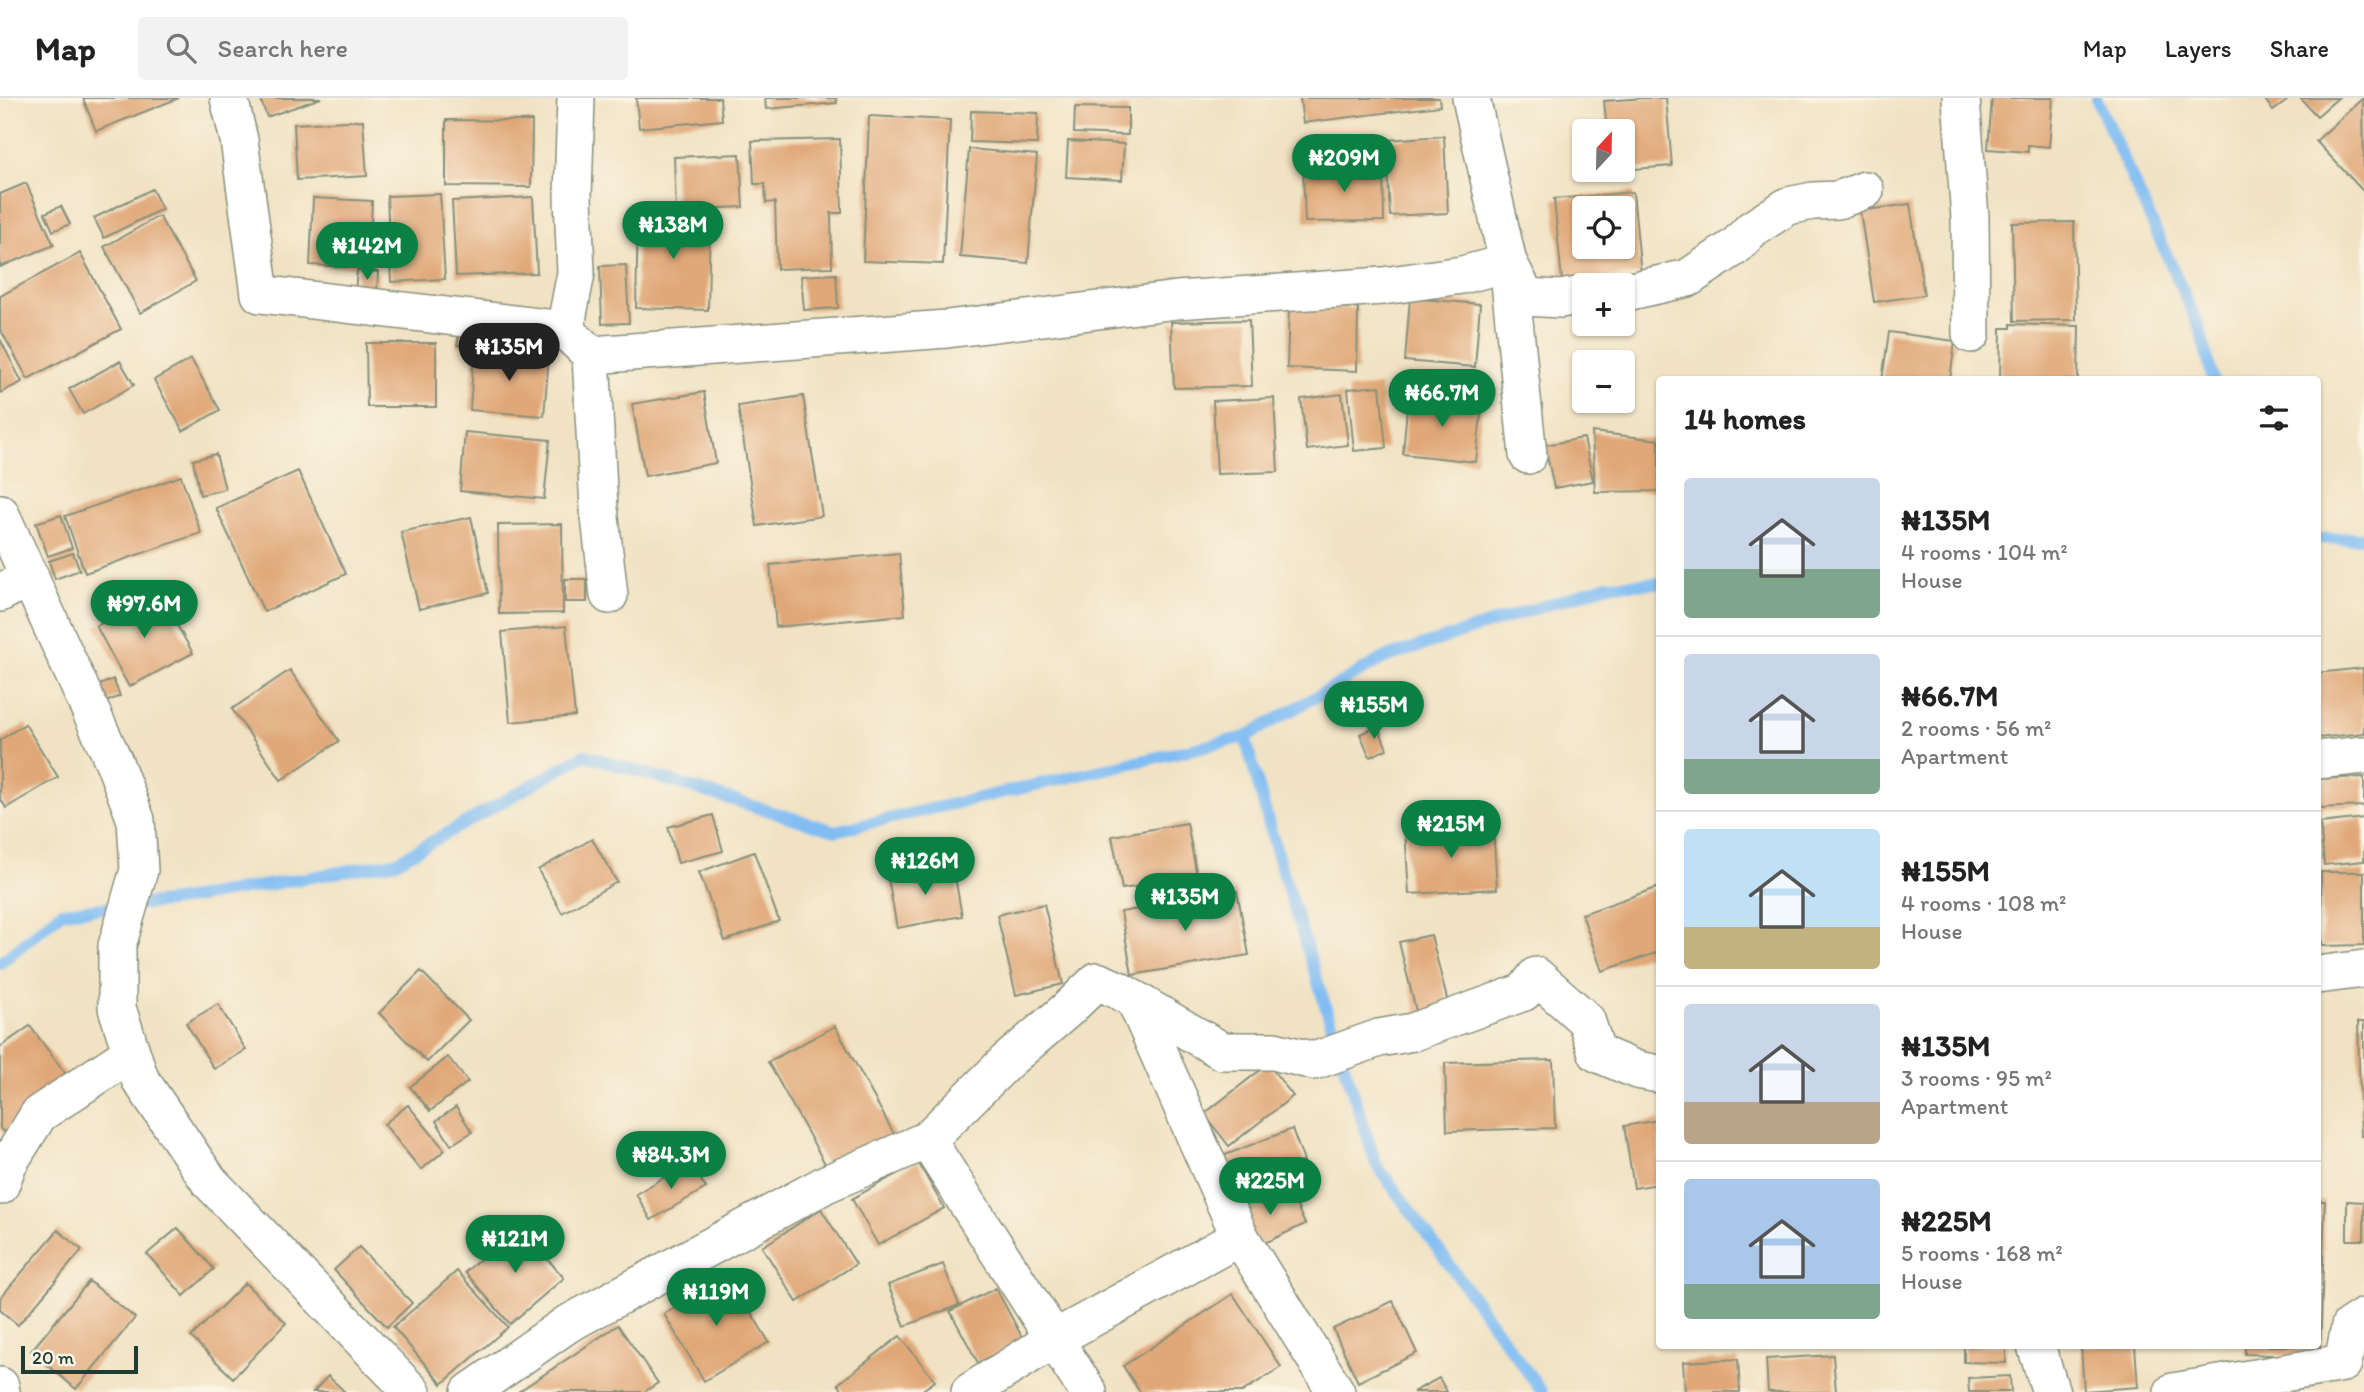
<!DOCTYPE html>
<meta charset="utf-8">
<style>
:root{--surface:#fff;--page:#f2f2f2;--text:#222;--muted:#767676;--line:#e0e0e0;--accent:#0b8043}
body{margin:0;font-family:Itim,sans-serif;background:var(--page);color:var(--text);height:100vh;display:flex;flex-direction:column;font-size:26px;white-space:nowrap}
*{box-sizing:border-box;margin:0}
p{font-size:23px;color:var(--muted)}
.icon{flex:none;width:38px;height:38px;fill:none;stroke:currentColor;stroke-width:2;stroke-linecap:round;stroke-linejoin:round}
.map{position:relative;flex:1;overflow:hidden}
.side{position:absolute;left:1656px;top:278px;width:665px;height:973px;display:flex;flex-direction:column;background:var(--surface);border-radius:7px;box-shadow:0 2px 5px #0004}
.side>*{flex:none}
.needle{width:46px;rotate:22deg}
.buttons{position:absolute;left:1572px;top:21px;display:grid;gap:14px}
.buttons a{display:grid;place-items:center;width:63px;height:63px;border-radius:7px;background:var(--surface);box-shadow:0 2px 5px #0004;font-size:35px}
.scale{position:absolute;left:21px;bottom:18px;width:117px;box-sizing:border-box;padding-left:7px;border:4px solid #1f3d34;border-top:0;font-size:19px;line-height:24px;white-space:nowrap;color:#1f3d34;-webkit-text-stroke:5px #fcf5e5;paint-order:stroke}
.price{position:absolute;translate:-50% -60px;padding:0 16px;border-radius:24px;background:var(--accent);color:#fff;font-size:23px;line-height:46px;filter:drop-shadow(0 2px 4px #0008)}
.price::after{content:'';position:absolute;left:50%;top:42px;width:21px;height:16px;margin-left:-10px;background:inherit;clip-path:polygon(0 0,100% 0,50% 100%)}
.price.active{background:#222;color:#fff}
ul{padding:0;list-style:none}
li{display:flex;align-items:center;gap:21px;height:175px;padding:0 28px}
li+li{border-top:2px solid var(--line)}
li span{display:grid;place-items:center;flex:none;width:196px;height:140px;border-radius:7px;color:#555}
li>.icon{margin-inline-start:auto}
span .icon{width:84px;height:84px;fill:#fffc;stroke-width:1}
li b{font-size:30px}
h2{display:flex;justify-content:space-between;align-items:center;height:84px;padding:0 28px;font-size:30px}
header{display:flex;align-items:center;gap:42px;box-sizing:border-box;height:98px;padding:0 35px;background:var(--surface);border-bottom:2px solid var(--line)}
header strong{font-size:33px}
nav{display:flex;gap:38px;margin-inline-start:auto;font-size:24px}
.search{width:490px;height:63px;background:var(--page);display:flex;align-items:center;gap:18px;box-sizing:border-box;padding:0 24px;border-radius:7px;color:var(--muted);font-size:26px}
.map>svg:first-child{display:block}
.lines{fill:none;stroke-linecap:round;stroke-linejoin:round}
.stream{stroke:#81bdf3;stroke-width:12}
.building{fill:#e0a878;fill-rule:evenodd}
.street-casing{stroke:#88907c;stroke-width:40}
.street{stroke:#fff;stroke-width:37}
</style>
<header>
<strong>Map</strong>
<div class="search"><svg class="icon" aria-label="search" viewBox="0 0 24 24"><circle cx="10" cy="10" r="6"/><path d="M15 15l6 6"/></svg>Search here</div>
<nav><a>Map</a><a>Layers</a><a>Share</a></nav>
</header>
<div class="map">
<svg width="2364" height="1294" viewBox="0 0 2364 1294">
<rect width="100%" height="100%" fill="#fcf5e5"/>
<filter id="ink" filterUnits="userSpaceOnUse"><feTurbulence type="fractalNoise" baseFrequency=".0143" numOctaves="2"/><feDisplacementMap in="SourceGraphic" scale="14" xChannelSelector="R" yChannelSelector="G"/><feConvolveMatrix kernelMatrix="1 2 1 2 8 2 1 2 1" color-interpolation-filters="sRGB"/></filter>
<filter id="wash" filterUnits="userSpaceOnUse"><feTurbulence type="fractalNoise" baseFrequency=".00686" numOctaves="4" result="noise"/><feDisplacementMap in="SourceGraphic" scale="28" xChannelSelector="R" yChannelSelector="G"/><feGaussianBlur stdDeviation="1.57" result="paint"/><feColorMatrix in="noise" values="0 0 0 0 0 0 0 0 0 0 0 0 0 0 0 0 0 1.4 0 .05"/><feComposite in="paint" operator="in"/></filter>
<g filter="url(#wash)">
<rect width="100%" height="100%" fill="#f0e2c3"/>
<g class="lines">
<g class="stream">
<polyline points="2096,0 2200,231 2213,282"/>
<polyline points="2317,441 2364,440"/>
<polyline points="1245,639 1280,766 1376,1066 1542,1294"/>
<polyline points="0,865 62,814 176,803 396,764 585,657 835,733 1245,639 1384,560 1608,487 1659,485"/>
</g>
</g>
<g id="blocks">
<g class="building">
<polygon points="83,0 179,0 96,33"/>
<polygon points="260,0 321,0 267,19"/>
<polygon points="636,0 720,0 722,22 639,30"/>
<polygon points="765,0 836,0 837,5 766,11"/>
<polygon points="1300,0 1439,0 1440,8 1303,25"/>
<polygon points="1645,0 1666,0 1672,68 1622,72 1622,33 1607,33 1604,3"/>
<polygon points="1992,0 2053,0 2049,49 2028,47 2028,54 1988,51"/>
<polygon points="2264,0 2287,0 2288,2 2273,13"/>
<polygon points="2300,0 2338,0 2317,18"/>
<polygon points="2363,0 2364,90 2362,92 2316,43"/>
<polygon points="1075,9 1128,10 1128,37 1074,35"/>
<polygon points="971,13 1038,15 1037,46 970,44"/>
<polygon points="869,18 950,22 943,166 863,163"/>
<polygon points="363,22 367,78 297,82 294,26"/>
<polygon points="446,22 532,23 531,89 446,88"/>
<polygon points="1444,38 1448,115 1390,118 1386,42"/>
<polygon points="840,41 842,115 831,115 832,169 777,171 775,104 766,105 765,86 754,86 752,43"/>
<polygon points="1068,43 1124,46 1122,82 1066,79"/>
<polygon points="969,51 1037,57 1028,165 960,159"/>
<polygon points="740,56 743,109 676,112 674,59"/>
<polygon points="1383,69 1384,123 1305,124 1303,70"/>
<polygon points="26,85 54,147 0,169 0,96"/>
<polygon points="152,91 162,111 104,140 94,120"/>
<path d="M1633,94L1641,176L1562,183L1554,101ZM1584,110H1622V149H1584Z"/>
<polygon points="440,96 445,181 391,184 387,98"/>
<polygon points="533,99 537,175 456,178 452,103"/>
<polygon points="313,100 372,103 369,170 310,167"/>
<polygon points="1910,106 1924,197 1874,204 1860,113"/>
<polygon points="61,108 70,126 53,133 45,115"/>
<polygon points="638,115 710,117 708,212 636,210"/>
<polygon points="159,118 196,183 140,215 104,149"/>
<polygon points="2074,124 2076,222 2014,223 2012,125"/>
<polygon points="80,155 121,231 28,281 0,231 0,198"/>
<polygon points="626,167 629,225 602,226 600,168"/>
<polygon points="357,172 378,174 377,196 355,194"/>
<polygon points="836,176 838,210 804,212 801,178"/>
<polygon points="1410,200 1480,206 1475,269 1405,263"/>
<polygon points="1289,208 1358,210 1357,273 1287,270"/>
<polygon points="1249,222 1252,288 1174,290 1171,224"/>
<polygon points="2011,226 2079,228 2078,282 2000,282 2001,230 2011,230"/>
<polygon points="460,231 488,236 486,252 457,247"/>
<polygon points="1889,234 1955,243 1950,282 1882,282"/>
<polygon points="0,241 22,284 0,295"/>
<polygon points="366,245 436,245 436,309 367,309"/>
<polygon points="474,252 549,258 544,318 470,312"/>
<polygon points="191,261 220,312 183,333 154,282"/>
<polygon points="120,263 134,287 83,316 69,291"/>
<polygon points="1380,288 1386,350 1354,353 1348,291"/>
<polygon points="704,294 716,365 645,378 632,306"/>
<polygon points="1342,296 1348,347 1307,352 1301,301"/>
<polygon points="803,298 822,418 757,428 738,308"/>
<polygon points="1408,298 1482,306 1476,364 1403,356"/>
<polygon points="1274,300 1278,374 1217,376 1213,303"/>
<polygon points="465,334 550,342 544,401 460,393"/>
<polygon points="1592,334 1659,342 1659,393 1595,394"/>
<polygon points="1584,340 1593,383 1554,390 1545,347"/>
<polygon points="216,356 225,391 200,397 193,362"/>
<polygon points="298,373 346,476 264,514 216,410"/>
<polygon points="181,378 201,435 85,475 65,418"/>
<polygon points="61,417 72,450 48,458 36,425"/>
<polygon points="471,419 488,495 419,511 401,434"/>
<polygon points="562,426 563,515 499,516 498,427"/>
<polygon points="73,455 80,472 55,481 49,463"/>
<polygon points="899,455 905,517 776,529 770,467"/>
<rect x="565" y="481" width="22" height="23"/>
<polygon points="158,494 193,555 129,589 96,528"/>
<polygon points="566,528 575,618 510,624 502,534"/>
<polygon points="2363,570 2364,635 2317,640 2317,575"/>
<polygon points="290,572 339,643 281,682 232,611"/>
<polygon points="113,581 120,598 104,605 96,589"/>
<polygon points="25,626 58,679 6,710 0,700 0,642"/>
<polygon points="1378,628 1387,651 1370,659 1360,636"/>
<polygon points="2364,679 2364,708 2317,710 2317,681"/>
<polygon points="713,717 723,753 678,765 668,729"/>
<polygon points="2364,720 2364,763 2324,767 2320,725"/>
<polygon points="1187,725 1197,778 1122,791 1112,738"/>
<polygon points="1493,727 1497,791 1409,796 1405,732"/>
<polygon points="592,741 617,784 562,815 538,772"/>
<polygon points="754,754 779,823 725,843 699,774"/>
<polygon points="953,768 962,818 897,830 888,780"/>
<polygon points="2321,774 2364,774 2364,847 2322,848"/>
<polygon points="1659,789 1659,854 1602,873 1582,816"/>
<polygon points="1237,793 1249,857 1132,877 1121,814"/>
<polygon points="1044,806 1063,886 1016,897 997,817"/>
<polygon points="1431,837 1450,913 1418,921 1399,844"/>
<polygon points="421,873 469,922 427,964 379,915"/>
<polygon points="218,906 246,952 214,971 186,925"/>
<polygon points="2358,924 2364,924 2364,1038 2361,1038"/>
<polygon points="30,928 71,983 3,1034 0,1030 0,949"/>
<polygon points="835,928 894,1036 828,1071 768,964"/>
<polygon points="448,959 468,984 430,1013 410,989"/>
<polygon points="1553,962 1555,1030 1447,1033 1445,965"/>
<polygon points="1268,966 1293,998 1229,1048 1204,1016"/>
<polygon points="408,1007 445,1052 421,1072 384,1026"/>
<polygon points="456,1009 472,1034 451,1047 436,1023"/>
<polygon points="1659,1022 1659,1086 1634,1090 1624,1028"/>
<polygon points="1292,1031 1304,1063 1232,1091 1220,1059"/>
<polygon points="690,1064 706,1090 651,1122 636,1096"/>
<polygon points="918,1064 944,1110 878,1147 852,1101"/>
<polygon points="1287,1087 1305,1126 1252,1151 1234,1112"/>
<polygon points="2317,1103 2325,1103 2320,1259 2245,1256 2245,1248 2317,1248"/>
<polygon points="2347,1103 2364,1104 2364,1142 2347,1142"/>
<polygon points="821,1111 856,1166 797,1204 762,1149"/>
<polygon points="519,1128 564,1180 510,1226 465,1174"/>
<polygon points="178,1130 214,1171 184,1198 147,1156"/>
<polygon points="58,1132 82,1152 18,1227 0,1212 0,1200"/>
<polygon points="359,1149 412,1205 387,1229 334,1172"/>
<polygon points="943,1166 959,1207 905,1228 888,1187"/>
<polygon points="457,1173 508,1229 442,1286 393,1229"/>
<polygon points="729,1178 769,1244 704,1283 664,1216"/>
<polygon points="89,1183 135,1220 76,1291 31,1253"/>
<polygon points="245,1185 286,1225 233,1280 191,1239"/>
<polygon points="996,1190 1023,1241 978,1265 950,1213"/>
<polygon points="1233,1196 1281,1269 1242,1294 1140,1294 1123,1268"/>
<polygon points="1393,1203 1417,1255 1358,1284 1333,1231"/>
<polygon points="618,1227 658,1285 644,1294 518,1294"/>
<polygon points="900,1238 935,1283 920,1294 844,1294 838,1286"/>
<polygon points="1964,1248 2006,1248 2006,1265 1964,1264"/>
<polygon points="2081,1248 2135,1248 2138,1289 2084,1293"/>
<polygon points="1833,1257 1836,1294 1768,1294 1766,1261"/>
<polygon points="1738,1261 1740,1294 1685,1294 1683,1264"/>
<polygon points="328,1278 345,1294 313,1294"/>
<polygon points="2010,1278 2011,1294 1969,1294 1968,1280"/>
<polygon points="1439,1280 1447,1294 1413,1294"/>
</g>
</g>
</g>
<g filter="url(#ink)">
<use href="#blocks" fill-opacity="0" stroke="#88907c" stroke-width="2"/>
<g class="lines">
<g class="street-casing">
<g id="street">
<polyline points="229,0 239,42 260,196 565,232 591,257 599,411 609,497"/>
<polyline points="1471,0 1508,165 1528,357"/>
<polyline points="1961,0 1970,120 1971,236"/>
<polyline points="1509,166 1526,199 1560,201 1584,197"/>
<polyline points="1622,195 1688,180 1736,148 1752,131 1788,108 1813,103 1838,102 1865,92"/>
<polyline points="565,232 576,175 573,99 576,0"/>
<polyline points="591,257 947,231 1177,202 1383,188 1462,177 1508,165"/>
<polyline points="0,415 114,664 136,722 139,772 117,848 117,910 140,981 209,1083 412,1294"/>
<polyline points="0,495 30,479"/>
<polyline points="2317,662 2364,657"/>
<polyline points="2317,877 2364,871"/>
<polyline points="1135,902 1222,953 1274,953 1314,963 1379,940 1413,934 1524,894 1536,878 1586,922 1597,955 1637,972 1659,976"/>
<polyline points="927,1042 1088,1294"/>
<polyline points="0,1088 8,1066 39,1016 131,955"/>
<polyline points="2036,1248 2051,1294"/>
<polyline points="0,1288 1,1294"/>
<polyline points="470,1294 566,1227 826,1086 927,1042 1007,963 1068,911 1097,883 1118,892 1135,902 1240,1139 1336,1294"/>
<polyline points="970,1294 1054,1241 1240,1139"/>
<polyline points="2173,1294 2343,1265 2350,1228 2364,1219"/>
</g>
</g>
<use href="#street" class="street"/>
</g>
</g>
</svg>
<div class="buttons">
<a><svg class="needle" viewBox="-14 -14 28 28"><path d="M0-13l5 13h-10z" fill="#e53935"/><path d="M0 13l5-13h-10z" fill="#767676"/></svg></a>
<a><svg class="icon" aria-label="locate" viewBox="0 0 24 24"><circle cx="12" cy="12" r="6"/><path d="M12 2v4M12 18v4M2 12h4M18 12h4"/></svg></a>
<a>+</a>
<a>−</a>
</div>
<div class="scale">20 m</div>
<b class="price" style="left:1344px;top:96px">₦209M</b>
<b class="price" style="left:673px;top:163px">₦138M</b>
<b class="price" style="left:367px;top:184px">₦142M</b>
<b class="price active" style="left:509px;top:285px">₦135M</b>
<b class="price" style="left:1442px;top:331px">₦66.7M</b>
<b class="price" style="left:144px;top:542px">₦97.6M</b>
<b class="price" style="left:1374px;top:643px">₦155M</b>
<b class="price" style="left:1451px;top:762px">₦215M</b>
<b class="price" style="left:925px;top:799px">₦126M</b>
<b class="price" style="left:1185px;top:835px">₦135M</b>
<b class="price" style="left:671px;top:1093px">₦84.3M</b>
<b class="price" style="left:1270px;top:1119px">₦225M</b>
<b class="price" style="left:515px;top:1177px">₦121M</b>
<b class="price" style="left:716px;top:1230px">₦119M</b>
<section class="side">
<h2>14 homes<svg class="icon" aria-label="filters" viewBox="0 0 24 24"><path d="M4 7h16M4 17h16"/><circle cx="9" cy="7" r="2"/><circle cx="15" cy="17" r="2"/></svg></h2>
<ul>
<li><span style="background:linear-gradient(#c9d6e8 65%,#7fa58c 0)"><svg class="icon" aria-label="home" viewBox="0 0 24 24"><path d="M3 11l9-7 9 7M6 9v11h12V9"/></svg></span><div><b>₦135M</b><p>4 rooms · 104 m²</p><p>House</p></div></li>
<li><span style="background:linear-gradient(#c9d6e8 75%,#7fa58c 0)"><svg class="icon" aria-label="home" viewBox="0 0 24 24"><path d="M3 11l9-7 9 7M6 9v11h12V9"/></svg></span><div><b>₦66.7M</b><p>2 rooms · 56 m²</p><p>Apartment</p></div></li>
<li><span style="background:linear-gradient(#bfe0f5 70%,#c2b280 0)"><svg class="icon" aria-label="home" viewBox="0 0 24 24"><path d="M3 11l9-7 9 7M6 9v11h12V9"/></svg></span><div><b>₦155M</b><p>4 rooms · 108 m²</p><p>House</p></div></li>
<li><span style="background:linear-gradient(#c9d6e8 70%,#b9a48a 0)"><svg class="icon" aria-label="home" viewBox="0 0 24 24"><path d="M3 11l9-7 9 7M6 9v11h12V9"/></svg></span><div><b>₦135M</b><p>3 rooms · 95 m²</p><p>Apartment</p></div></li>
<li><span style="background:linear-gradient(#a9c7e8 75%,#7fa58c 0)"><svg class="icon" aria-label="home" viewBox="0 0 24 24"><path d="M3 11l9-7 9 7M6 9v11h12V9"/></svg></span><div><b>₦225M</b><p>5 rooms · 168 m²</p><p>House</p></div></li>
</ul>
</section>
</div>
